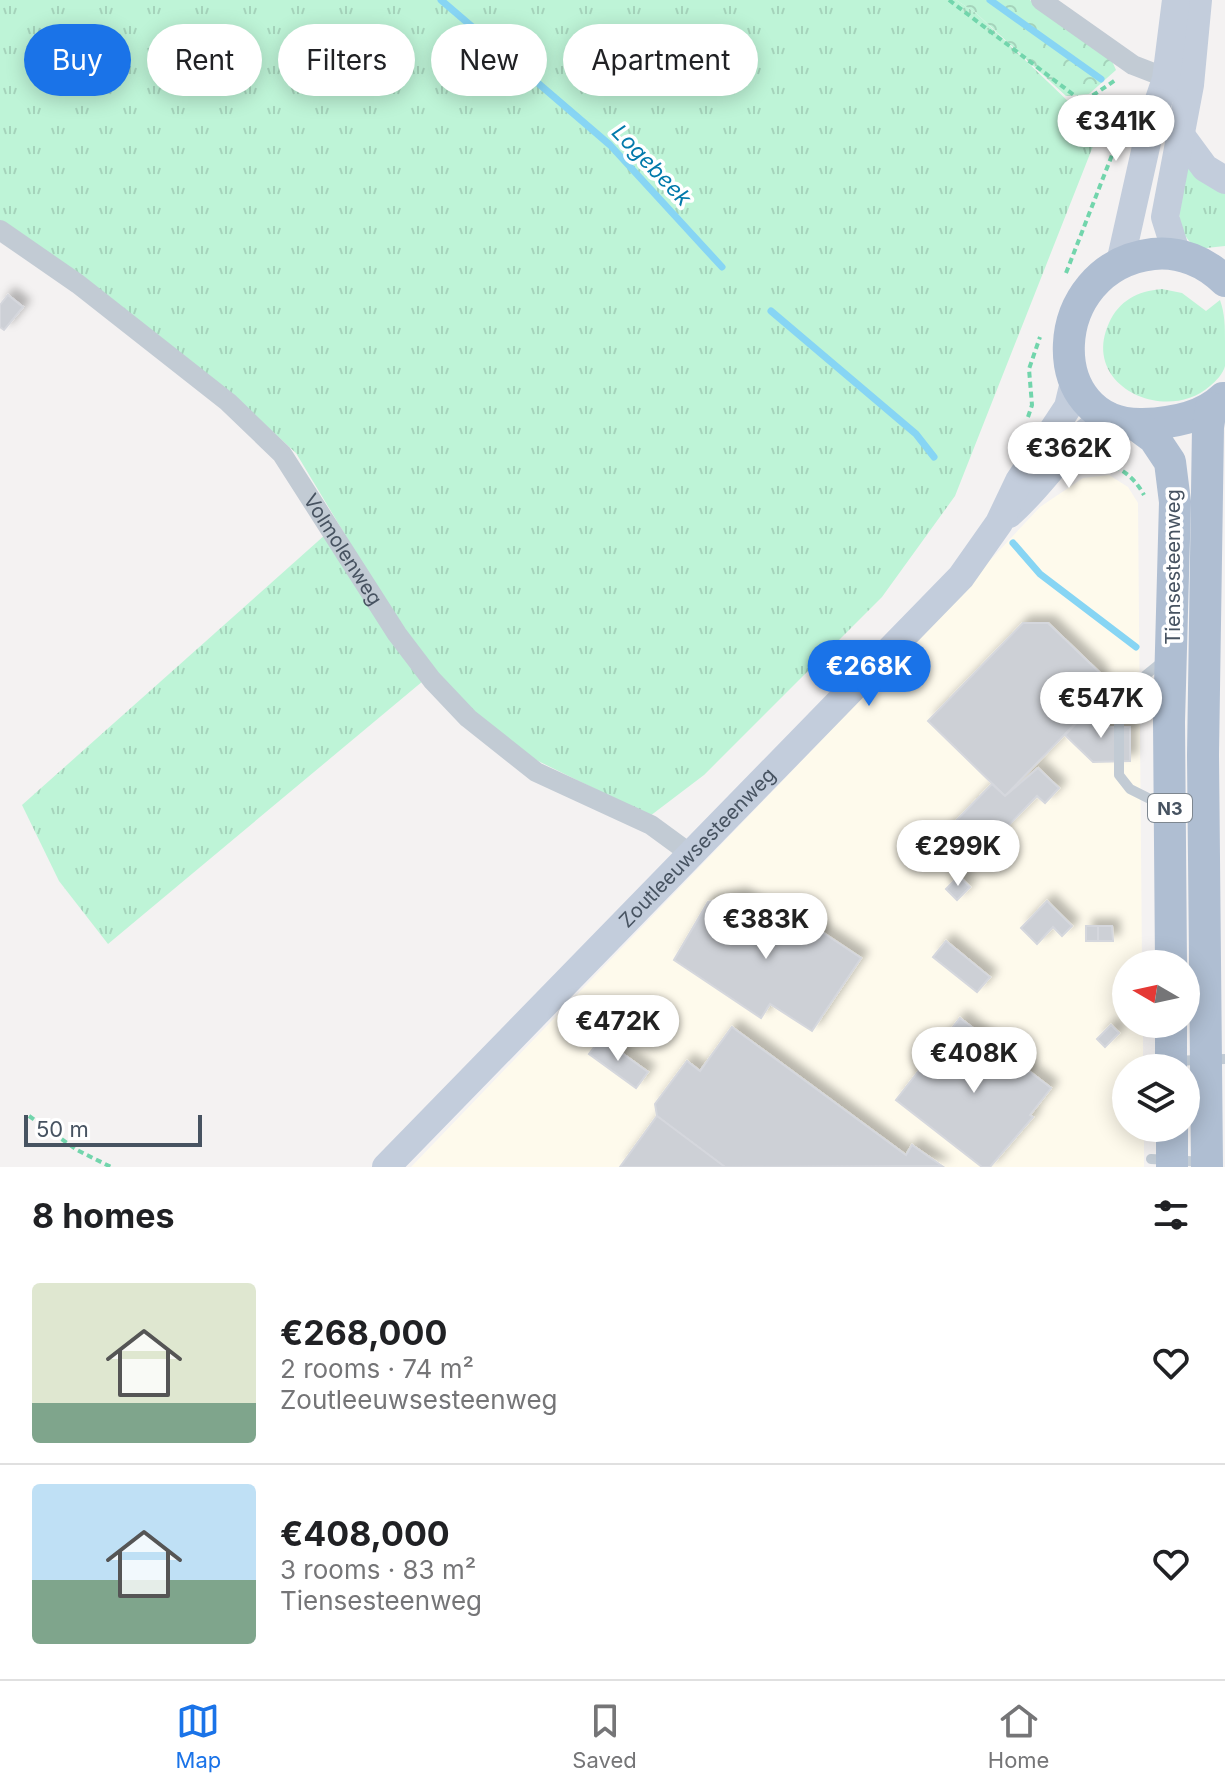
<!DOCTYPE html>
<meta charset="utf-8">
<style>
:root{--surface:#fff;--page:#f2f2f2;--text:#202124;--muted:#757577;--line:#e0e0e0;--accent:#1a73e8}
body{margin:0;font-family:Inter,sans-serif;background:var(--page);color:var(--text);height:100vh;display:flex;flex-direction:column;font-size:30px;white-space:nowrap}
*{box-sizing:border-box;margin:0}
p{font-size:26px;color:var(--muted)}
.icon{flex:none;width:44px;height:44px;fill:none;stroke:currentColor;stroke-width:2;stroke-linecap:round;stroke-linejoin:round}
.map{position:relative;height:1167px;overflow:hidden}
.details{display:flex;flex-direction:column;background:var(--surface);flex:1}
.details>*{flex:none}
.guide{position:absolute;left:24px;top:24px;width:800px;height:72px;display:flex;gap:16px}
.needle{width:52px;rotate:279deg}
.tools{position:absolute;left:1112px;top:950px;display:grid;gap:16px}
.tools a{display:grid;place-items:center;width:88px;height:88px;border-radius:50%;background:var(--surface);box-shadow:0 4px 20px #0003;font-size:40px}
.scale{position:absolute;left:24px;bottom:20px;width:178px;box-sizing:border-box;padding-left:8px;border:4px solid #475361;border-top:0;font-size:22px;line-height:28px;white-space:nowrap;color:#475361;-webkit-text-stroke:6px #fff;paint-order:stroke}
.price{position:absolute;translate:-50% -68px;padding:0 18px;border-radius:28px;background:#fff;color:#222;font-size:26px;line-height:52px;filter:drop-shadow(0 2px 4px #0008)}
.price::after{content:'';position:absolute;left:50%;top:48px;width:24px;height:18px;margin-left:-12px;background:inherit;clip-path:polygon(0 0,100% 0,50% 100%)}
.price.selected{background:var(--accent);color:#fff}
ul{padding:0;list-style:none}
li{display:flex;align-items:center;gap:24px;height:200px;padding:0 32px}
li+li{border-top:2px solid var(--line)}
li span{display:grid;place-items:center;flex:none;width:224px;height:160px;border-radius:8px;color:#555}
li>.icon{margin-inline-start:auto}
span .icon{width:96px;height:96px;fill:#fffc;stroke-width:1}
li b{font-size:34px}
h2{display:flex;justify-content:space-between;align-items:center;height:96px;padding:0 32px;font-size:34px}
.chip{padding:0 28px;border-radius:36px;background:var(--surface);box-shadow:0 4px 20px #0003;font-size:28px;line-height:72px}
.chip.selected{background:var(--accent);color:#fff}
.tabs{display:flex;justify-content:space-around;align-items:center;height:112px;border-top:2px solid var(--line);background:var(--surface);font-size:22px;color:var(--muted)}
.tabs a{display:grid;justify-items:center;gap:4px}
.tabs .selected{color:var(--accent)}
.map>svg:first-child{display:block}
.commercial{fill:#fefaec}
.grass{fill:url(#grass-tufts)}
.forest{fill:url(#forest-crowns)}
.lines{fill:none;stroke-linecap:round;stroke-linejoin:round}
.stream{stroke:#87d5f4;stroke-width:7}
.building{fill:#cdd0d6;stroke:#d5d7dd;stroke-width:2;filter:url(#shadow)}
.path{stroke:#72d5ac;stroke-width:4;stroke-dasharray:6 4;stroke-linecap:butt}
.lane{stroke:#c2cbd4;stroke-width:10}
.street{stroke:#c2cbd4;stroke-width:20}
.secondary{stroke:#c3cddc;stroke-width:28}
.primary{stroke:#afbed2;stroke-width:32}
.labels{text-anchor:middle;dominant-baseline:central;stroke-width:7;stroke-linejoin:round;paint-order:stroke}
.shield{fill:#fff;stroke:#7e8790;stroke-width:2}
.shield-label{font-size:18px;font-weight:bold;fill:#475361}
.street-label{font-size:20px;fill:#475361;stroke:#fff}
.water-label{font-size:22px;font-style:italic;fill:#027aab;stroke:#fff}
</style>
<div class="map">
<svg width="1225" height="1167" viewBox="0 0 1225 1167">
<defs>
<pattern id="grass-tufts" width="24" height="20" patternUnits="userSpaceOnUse" patternTransform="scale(2)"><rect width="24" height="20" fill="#bef4d7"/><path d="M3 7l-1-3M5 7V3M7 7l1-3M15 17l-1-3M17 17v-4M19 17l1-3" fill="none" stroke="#a5d3bb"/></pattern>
<pattern id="forest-crowns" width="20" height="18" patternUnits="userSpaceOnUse" patternTransform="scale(2)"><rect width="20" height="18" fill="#bef4d7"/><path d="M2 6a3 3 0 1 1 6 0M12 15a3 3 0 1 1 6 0" fill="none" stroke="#a5d3bb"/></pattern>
<filter id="shadow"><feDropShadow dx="7" dy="-7" stdDeviation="4" flood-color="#0004"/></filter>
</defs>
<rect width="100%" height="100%" fill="#f4f2f2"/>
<polygon class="commercial" points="1109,475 1128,487 1138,503 1142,964 1126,964 1126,1024 1143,1024 1143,1068 1126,1068 1126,1128 1144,1128 1144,1167 411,1167 816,746 1040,507 1083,478"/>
<g class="grass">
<polygon points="0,0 956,0 976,13 1099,131 955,496 882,597 704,775 650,816 530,757 485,725 421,661 296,453 249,410 0,226"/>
<path d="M1188,163L1225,192V246L1197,249C1168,224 1182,197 1188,163Z"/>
<path d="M1162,289L1182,293L1206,311L1220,300C1225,314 1225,327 1225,342C1225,349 1225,359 1225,366C1223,374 1216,381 1210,386C1166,425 1080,386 1109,323C1119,301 1137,291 1162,289Z"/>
<polygon points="326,534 423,681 108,944 59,881 22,805"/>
</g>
<polygon class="forest" points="956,0 1030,0 1112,61 1116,70 1089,94 1066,96 976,13"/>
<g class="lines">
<g class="stream">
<polyline points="441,0 610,145 722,267"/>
<polyline points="990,0 1101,79"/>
<polyline points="771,311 916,434 934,457"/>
<polyline points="1013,543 1040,574 1136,647"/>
</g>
</g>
<g class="building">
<polygon points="8,295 23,307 4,330 0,327 0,305"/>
<polygon points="1023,623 1048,623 1100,673 1100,698 1005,796 928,721"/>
<polygon points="1089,710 1106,727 1130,727 1130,761 1093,762 1065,735"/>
<polygon points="1038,768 1059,788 1045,803 1037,796 962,873 946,858 955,848 942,835 992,784 1005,796"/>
<polygon points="959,876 970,887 957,900 946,889"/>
<polygon points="740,895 794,932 816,928 861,958 812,1031 770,1004 761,1018 674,960 708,902"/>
<polygon points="1047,901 1072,926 1062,936 1053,927 1037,944 1021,928"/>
<rect x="1086" y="926" width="12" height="15"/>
<polygon points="1098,926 1112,926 1113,941 1098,941"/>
<polygon points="946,941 990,977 977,992 933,957"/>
<polygon points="960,1018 1051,1088 1030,1115 1033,1117 990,1167 982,1167 896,1100"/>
<polygon points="1111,1025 1119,1033 1105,1047 1097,1039"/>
<polygon points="732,1027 906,1155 912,1145 942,1166 725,1167 657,1116 655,1104 687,1061 700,1071"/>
<polygon points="601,1038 648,1072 636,1088 589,1054"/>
<polygon points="657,1116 725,1167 620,1167"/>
</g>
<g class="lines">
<g class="path">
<polyline points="949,0 1083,102 1117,79"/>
<polyline points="1066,273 1121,132"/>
<polyline points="1028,417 1032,405 1029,369 1040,337"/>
<path d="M1095,460C1118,465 1133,475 1144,495"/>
<polyline points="29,1116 77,1150 111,1167"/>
</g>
<g class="lane">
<polyline points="1163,661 1125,692 1119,708 1119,775 1130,789 1166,807"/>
<polyline points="1173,1061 1225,1059"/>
<polyline points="1151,1159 1205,1162"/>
</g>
<g class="street">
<polyline points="1041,0 1133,65 1177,82"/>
<path id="s1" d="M0,230L78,284L228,402L282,454L397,634L432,680L468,718L536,772L651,825L692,855"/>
</g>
<g class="secondary">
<polyline points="1180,134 1205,168 1225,180"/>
<polyline points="1177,255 1165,217 1190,85 1198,0"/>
<polyline points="1120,263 1152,120 1166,79 1176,0"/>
<path d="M1009,514C1044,484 1067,440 1109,416"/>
<path id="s2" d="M386,1167L961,577L999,523L1019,481L1068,407L1074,382"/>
</g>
<g class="primary">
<path d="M1223,398C1202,418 1172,423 1143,424C1041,427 1044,267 1153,254C1180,251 1206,262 1225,281"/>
<polyline points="1135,424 1154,438 1170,462 1175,502 1169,722 1171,964"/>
<polyline points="1171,1024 1171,1068"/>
<polyline points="1172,1128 1172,1167"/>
<polyline points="1207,1167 1203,755 1208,427 1211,408"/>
</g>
</g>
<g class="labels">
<rect class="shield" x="1148" y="794" width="44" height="28" rx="6"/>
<g class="shield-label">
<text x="1170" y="808">N3</text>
</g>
<g class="street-label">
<text stroke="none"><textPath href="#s1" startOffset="474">Volmolenweg</textPath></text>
<text transform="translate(1173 567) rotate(-90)">Tiensesteenweg</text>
<text stroke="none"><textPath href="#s2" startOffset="446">Zoutleeuwsesteenweg</textPath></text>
</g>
<g class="water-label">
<text transform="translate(652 165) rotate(46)">Logebeek</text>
</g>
</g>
</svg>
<div class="tools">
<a><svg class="needle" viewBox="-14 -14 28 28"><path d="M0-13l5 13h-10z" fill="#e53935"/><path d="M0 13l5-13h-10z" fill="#757577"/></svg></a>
<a><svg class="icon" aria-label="layers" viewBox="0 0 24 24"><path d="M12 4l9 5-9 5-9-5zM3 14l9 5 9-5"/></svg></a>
</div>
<div class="scale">50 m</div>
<b class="price" style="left:1116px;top:163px">€341K</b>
<b class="price" style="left:1069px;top:490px">€362K</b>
<b class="price selected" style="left:869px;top:708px">€268K</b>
<b class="price" style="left:1101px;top:740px">€547K</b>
<b class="price" style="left:958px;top:888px">€299K</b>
<b class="price" style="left:766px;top:961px">€383K</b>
<b class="price" style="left:618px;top:1063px">€472K</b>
<b class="price" style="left:974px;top:1095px">€408K</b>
<div class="guide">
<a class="chip selected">Buy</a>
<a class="chip">Rent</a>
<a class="chip">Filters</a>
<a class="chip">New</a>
<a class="chip">Apartment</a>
</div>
</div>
<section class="details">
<h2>8 homes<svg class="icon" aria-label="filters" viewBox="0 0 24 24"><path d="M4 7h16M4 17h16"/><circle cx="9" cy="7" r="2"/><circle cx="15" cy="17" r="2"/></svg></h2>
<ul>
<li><span style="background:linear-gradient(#dfe7d0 75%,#7fa58c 0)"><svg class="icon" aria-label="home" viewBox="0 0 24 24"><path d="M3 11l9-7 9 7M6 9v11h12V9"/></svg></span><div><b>€268,000</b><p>2 rooms · 74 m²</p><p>Zoutleeuwsesteenweg</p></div><svg class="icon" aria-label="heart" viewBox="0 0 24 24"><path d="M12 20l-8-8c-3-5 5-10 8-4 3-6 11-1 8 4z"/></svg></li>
<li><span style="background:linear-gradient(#bfe0f5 60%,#7fa58c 0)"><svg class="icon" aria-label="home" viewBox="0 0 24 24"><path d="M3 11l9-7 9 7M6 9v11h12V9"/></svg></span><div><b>€408,000</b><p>3 rooms · 83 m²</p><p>Tiensesteenweg</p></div><svg class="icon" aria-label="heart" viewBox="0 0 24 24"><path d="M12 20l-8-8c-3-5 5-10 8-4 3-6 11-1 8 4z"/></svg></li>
</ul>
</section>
<nav class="tabs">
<a class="selected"><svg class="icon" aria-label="map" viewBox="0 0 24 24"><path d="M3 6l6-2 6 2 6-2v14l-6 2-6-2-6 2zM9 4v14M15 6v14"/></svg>Map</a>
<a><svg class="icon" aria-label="saved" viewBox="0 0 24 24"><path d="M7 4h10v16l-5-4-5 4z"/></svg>Saved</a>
<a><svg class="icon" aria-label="home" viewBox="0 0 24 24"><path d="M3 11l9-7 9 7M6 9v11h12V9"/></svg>Home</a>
</nav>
